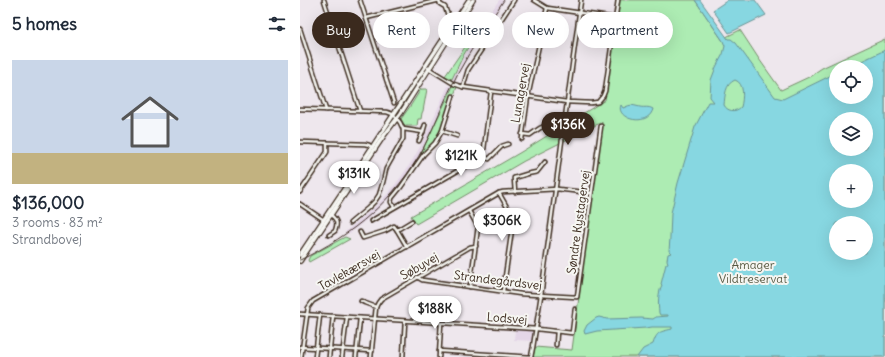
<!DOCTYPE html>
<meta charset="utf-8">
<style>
:root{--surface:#fff;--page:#f6f6f7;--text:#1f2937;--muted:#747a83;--accent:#3b2a1e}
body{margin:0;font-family:Delius,sans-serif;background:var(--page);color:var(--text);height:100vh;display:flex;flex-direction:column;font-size:15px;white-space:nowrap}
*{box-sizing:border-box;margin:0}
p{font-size:13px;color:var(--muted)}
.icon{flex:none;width:22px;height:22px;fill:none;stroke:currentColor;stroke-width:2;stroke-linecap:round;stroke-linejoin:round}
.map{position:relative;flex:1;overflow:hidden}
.drawer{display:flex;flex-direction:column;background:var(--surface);width:300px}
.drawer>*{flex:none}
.guide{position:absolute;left:12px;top:12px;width:380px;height:36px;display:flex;gap:8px}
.controls{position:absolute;left:529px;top:60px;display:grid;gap:8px}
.controls a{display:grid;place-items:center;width:44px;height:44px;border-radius:50%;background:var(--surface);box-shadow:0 4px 16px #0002;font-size:20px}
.price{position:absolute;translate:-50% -34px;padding:0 9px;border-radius:14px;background:#fff;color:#222;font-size:13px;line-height:26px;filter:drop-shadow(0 1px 2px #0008)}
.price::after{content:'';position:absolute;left:50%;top:24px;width:12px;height:9px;margin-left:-6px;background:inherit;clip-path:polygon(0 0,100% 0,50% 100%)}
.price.active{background:var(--accent);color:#fff}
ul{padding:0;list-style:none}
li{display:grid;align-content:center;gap:8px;height:212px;padding:0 12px}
li span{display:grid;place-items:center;height:124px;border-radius:0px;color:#555}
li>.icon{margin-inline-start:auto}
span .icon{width:72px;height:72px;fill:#fffc;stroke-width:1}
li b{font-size:17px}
h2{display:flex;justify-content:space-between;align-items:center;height:48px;padding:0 12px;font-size:17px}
.tag{padding:0 14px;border-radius:18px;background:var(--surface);box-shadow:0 4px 16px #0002;font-size:14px;line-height:36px}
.tag.active{background:var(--accent);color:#fff}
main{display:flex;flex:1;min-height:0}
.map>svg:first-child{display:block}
.built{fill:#e4d6e7}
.green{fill:#adecb3;stroke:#748b68;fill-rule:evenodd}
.water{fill:#87d7e1;stroke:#699293;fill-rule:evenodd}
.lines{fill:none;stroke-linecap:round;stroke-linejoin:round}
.minor-casing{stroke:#3b2a1e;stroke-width:5.5}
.secondary-casing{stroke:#3b2a1e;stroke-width:6}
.minor{stroke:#f6f6f2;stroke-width:2.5}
.secondary{stroke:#f6f6f2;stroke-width:3.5}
.tram{stroke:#3b2a1e;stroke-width:1}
.labels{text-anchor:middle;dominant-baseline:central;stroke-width:4;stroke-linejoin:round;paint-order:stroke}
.street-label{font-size:12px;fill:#3b2a1e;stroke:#f6f6f2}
.park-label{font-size:12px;fill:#585a43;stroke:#f6f6f2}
</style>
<main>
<section class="drawer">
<h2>5 homes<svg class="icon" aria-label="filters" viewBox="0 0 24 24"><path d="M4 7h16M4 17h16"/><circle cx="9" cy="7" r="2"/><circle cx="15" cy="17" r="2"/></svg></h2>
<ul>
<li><span style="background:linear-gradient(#c9d6e8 75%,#c2b280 0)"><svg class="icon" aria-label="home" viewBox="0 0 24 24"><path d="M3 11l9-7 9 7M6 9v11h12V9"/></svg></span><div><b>$136,000</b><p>3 rooms · 83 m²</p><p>Strandbovej</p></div></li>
</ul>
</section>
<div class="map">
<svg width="585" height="357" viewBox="0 0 585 357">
<rect width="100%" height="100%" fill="#eee7ed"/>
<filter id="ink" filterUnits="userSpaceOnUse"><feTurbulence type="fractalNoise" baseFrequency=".025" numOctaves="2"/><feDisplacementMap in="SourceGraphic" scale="8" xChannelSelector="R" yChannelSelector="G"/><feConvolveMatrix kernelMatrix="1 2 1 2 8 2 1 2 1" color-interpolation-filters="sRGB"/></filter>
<g filter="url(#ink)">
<g class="built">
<polygon points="199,0 205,0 181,36 167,58 155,80 152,79 174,38"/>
<polygon points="148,86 152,87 125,147 105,179 93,194 73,214 49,234 45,232 63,217 77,205 90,191 101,177 112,161 121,145"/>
<polygon points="215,330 231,331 233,333 232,341 214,340"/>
</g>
<g class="green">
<path d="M320,0H395L423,41L428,39L426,37L440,30L459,59L481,90L511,76L516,72L522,68L585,39V357H233L235,347L272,350L302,122L224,161L116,224L111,216L221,152L305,100ZM536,67H566V97H536ZM536,119H566V149H536ZM536,171H566V201H536ZM536,223H566V253H536Z"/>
<polygon points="174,34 176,34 163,56 152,79 145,76"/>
<polygon points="153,86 157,87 154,95 152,94 151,96 152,98 140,132 136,140 123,154 120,155"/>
<polygon points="121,89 127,89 123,111 122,113 121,119 118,119 117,126 105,126 101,119 111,105"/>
<polygon points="45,237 50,239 9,262 8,260 10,256"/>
</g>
<g class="water">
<path d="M395,0H400L428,39H431L436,43L475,97L483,99L536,73V97H566V67H549L585,50V357H337L343,349L353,344C357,331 360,332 372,329V327H352L346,328L297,331L285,334L284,331L287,325L296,318L299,317L307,319L341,318L353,319L356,317L368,316V315H360L359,313C358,304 358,292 362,285L361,284L366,264L368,263L367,260L368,254L371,253L369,251L370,238L371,213L378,183L395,127L408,102H414L410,97L411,80L416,67L423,54L425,46L423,41ZM435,80C445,83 443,99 441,107C435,113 427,111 424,105C425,96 425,84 435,80ZM536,119H566V149H536ZM536,171H566V201H536ZM536,223H566V253H536Z"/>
<polygon points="428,0 455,0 466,15 429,33 413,10"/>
<path d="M321,105L323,108C332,104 331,105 340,107C345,108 348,106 353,109C348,128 315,119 321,105Z"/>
</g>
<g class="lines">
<g class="minor-casing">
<g id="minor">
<polyline points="24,0 60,111"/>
<polyline points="60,0 94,103"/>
<polyline points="139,0 140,4 145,7 147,13 156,20"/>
<polyline points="234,0 247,8 315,18"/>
<polyline points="66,18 140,0"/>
<polyline points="0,29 26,110"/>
<polyline points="128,68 154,84 163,87 267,102 291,103 298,102 303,96 305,91 318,0"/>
<polyline points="163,87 168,70 214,0"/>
<path d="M0,109L87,112C96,114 100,121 103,129L123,132"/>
<polyline points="142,131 157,136"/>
<polyline points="222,134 230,135 240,128 245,126"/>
<polyline points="222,139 228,96 247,8"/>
<polyline points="119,141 123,132 125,125"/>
<polyline points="0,142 65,144 69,145 72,148"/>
<polyline points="181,156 189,159 202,146 208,144"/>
<polyline points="0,192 27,152 27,143"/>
<polyline points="215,192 214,178 227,174 237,172 245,162"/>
<polyline points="199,193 211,214 213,222 203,291"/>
<polyline points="0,204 24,220"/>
<polyline points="94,207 91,202 92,198 101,187 124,154 135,143 138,138 142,131 153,96"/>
<polyline points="169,211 178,227 170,287"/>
<polyline points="71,221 178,159 180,156 184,149 191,92"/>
<polyline points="50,223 68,208 75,201 79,195 83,182 86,169 103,139 103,129"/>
<polyline points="60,232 63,238 85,231 94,226 97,230"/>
<path d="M29,235L35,231C38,223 37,220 31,215"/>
<polyline points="107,247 97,230 112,221"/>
<polyline points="117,277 122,280 221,294 277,297 301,126"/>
<polyline points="61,301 65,303 76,307"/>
<polyline points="0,314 237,329 272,333 275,309"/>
<polyline points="256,345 257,331"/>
<polyline points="0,347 72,351"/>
<polyline points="139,351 231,357"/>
<polyline points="1,357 8,308 13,301 199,193 203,192 257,189 291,193"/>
<polyline points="15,357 20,315"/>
<polyline points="29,357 33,316"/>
<polyline points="42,357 47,317"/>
<polyline points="56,357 60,318"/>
<polyline points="71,357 76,307 78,303 81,299 170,247 176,246"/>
<polyline points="103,357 105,321"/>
<polyline points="139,357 141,323"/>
<polyline points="231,357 233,347 241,295 281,0"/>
</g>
</g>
<g class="secondary-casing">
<g id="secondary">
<polyline points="0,255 61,164 169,0"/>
<polyline points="0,261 83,137 101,113 173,0"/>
</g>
</g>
<use href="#minor" class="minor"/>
<use href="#secondary" class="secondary"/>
<path class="tram" d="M0,260C53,235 96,199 124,147C136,123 145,98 157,75C171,49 188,24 204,0"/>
</g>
</g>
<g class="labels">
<g class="street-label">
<text transform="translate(220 93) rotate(-80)">Lunagervej</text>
<text transform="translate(278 222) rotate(-82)">Søndre Kystagervej</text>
<text transform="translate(119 266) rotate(-30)">Søbyvej</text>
<text transform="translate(49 270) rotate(-30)">Tavlekærsvej</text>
<text transform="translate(198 280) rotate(7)">Strandegårdsvej</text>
<text transform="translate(207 318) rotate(4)">Lodsvej</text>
</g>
<g class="park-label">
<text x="453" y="264">Amager<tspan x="453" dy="14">Vildtreservat</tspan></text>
</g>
</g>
</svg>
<div class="controls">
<a><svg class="icon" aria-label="locate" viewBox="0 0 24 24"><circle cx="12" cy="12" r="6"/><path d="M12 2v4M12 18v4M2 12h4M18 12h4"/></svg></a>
<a><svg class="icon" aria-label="layers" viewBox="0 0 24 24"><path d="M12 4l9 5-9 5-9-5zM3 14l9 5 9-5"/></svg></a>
<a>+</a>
<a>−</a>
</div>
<b class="price active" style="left:268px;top:146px">$136K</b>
<b class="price" style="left:161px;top:177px">$121K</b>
<b class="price" style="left:54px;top:195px">$131K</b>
<b class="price" style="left:202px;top:242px">$306K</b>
<b class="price" style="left:135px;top:330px">$188K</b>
<div class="guide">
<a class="tag active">Buy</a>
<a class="tag">Rent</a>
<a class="tag">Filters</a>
<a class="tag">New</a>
<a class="tag">Apartment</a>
</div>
</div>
</main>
